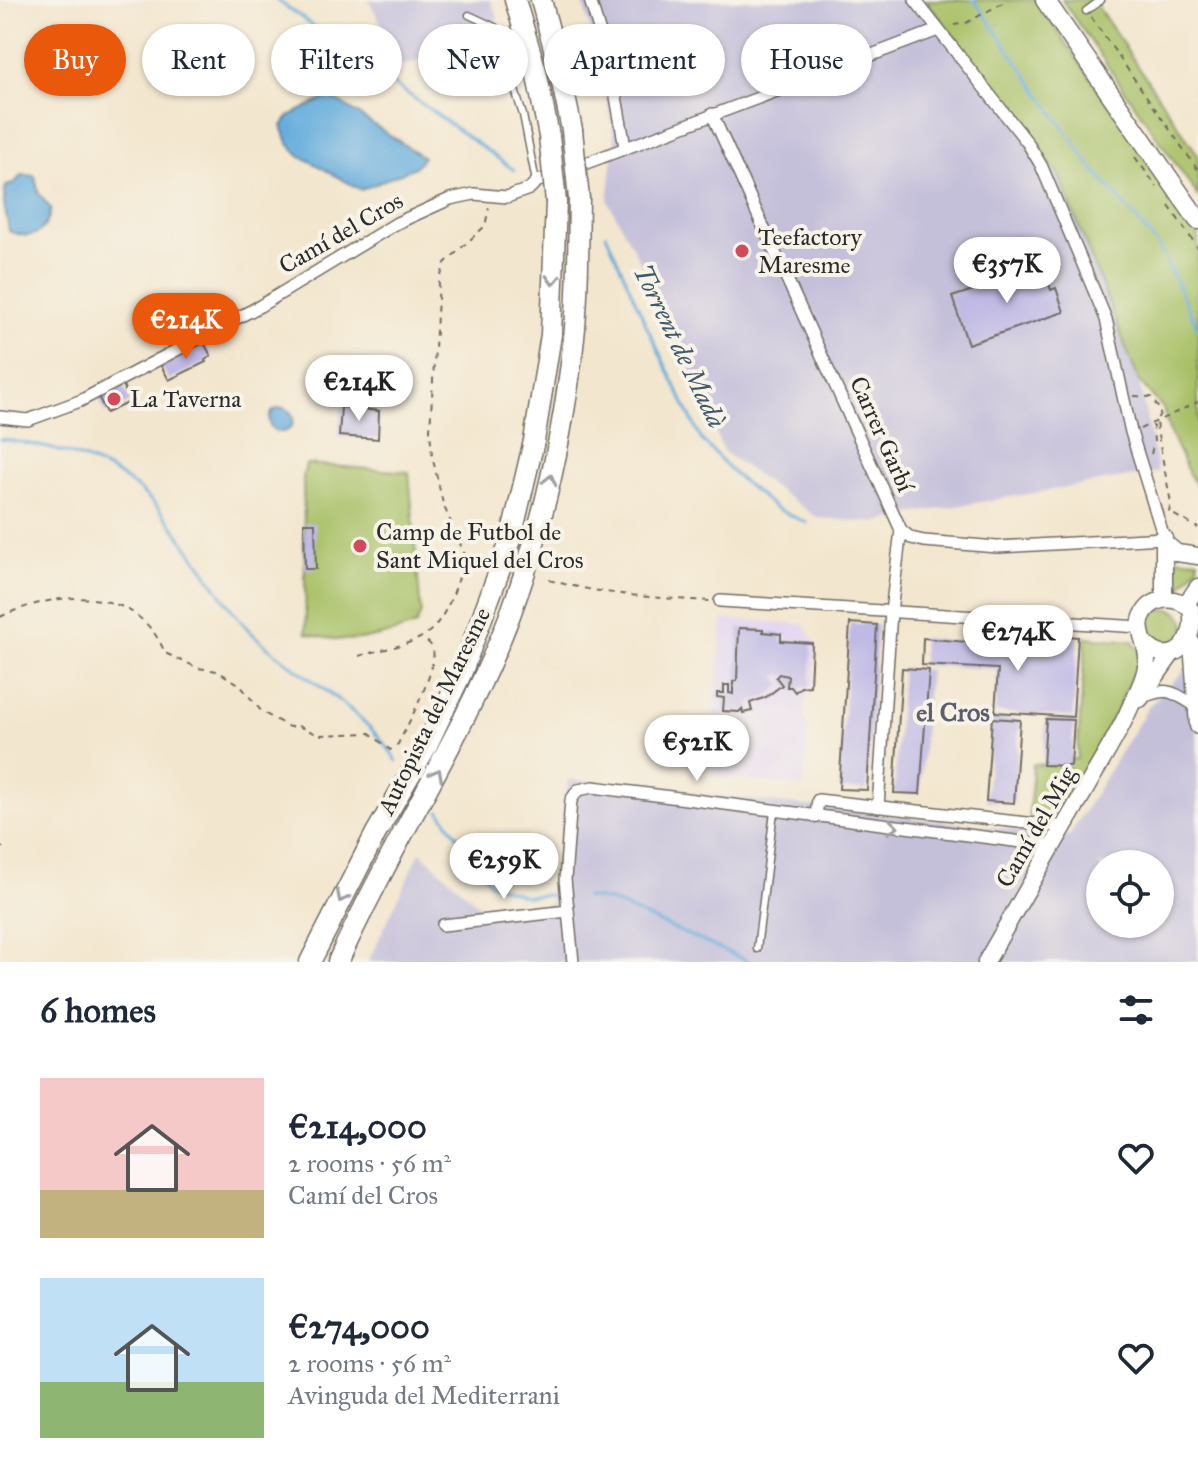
<!DOCTYPE html>
<meta charset="utf-8">
<style>
:root{--surface:#fff;--page:#f2f2f3;--text:#1f2937;--muted:#747a83;--accent:#ea580c}
body{margin:0;font-family:"IM FELL Great Primer",serif;background:var(--page);color:var(--text);height:100vh;display:flex;flex-direction:column;font-size:30px;white-space:nowrap}
*{box-sizing:border-box;margin:0}
p{font-size:26px;color:var(--muted)}
.icon{flex:none;width:44px;height:44px;fill:none;stroke:currentColor;stroke-width:2;stroke-linecap:round;stroke-linejoin:round}
.map{position:relative;height:962px;overflow:hidden}
.sheet{display:flex;flex-direction:column;background:var(--surface);flex:1}
.sheet>*{flex:none}
.banner{position:absolute;left:24px;top:24px;width:1150px;height:72px;display:flex;gap:16px}
.buttons{position:absolute;left:1086px;top:850px;display:grid;gap:16px}
.buttons a{display:grid;place-items:center;width:88px;height:88px;border-radius:50%;background:var(--surface);box-shadow:0 2px 6px #0004;font-size:40px}
.price{position:absolute;translate:-50% -68px;padding:0 18px;border-radius:28px;background:#fff;color:#222;font-size:26px;line-height:52px;filter:drop-shadow(0 2px 4px #0008)}
.price::after{content:'';position:absolute;left:50%;top:48px;width:24px;height:18px;margin-left:-12px;background:inherit;clip-path:polygon(0 0,100% 0,50% 100%)}
.price.active{background:var(--accent);color:#fff}
ul{padding:0;list-style:none}
li{display:flex;align-items:center;gap:24px;height:200px;padding:0 40px}
li span{display:grid;place-items:center;flex:none;width:224px;height:160px;border-radius:0px;color:#555}
li>.icon{margin-inline-start:auto}
span .icon{width:96px;height:96px;fill:#fffc;stroke-width:1}
li b{font-size:34px}
h2{display:flex;justify-content:space-between;align-items:center;height:96px;padding:0 40px;font-size:34px}
.tag{padding:0 28px;border-radius:36px;background:var(--surface);box-shadow:0 2px 6px #0004;font-size:28px;line-height:72px}
.tag.active{background:var(--accent);color:#fff}
.map>svg:first-child{display:block}
.built{fill:#e2d4f3}
.industrial{fill:#c5c0da;fill-rule:evenodd}
.green{fill:#a7c065;stroke:#697648;stroke-width:2}
.water{fill:#66addd;stroke:#486c84;stroke-width:2}
.lines{fill:none;stroke-linecap:round;stroke-linejoin:round}
.stream{stroke:#66addd;stroke-width:3}
.building{fill:#bfb9e5}
.lane-casing{stroke:#716c64;stroke-width:9}
.street-casing{stroke:#716c64;stroke-width:14}
.secondary-casing{stroke:#716c64;stroke-width:19}
.primary-casing{stroke:#716c64;stroke-width:21}
.highway-casing{stroke:#716c64;stroke-width:23}
.path{stroke:#716c64;stroke-width:2;stroke-dasharray:6 6;stroke-linecap:butt}
.lane{stroke:#fff;stroke-width:6}
.street{stroke:#fff;stroke-width:11}
.secondary{stroke:#fff;stroke-width:16}
.primary{stroke:#fff;stroke-width:18}
.highway{stroke:#fff;stroke-width:20}
.highway-bridge-casing{stroke:#716c64;stroke-width:23;stroke-linecap:butt}
.highway-bridge{stroke:#fff;stroke-width:20}
.oneway{stroke:#a0a0a0}
.poi-dot{fill:#d1495b;stroke:#f7f3e8;stroke-width:3}
.labels{text-anchor:middle;dominant-baseline:central;stroke-width:8;stroke-linejoin:round;paint-order:stroke}
.street-label{font-size:24px;fill:#2b2b2b;stroke:#f7f3e8}
.poi-label{font-size:24px;fill:#2b2b2b;stroke:#f7f3e8;text-anchor:start}
.water-label{font-size:26px;font-style:italic;fill:#405869;stroke:#f7f3e8}
.neighbourhood-label{font-size:26px;font-weight:bold;fill:#5f5d6c;stroke:#f7f3e8}
</style>
<div class="map">
<svg width="1198" height="962" viewBox="0 0 1198 962">
<rect width="100%" height="100%" fill="#f7f3e8"/>
<filter id="ink" filterUnits="userSpaceOnUse"><feTurbulence type="fractalNoise" baseFrequency=".0125" numOctaves="2"/><feDisplacementMap in="SourceGraphic" scale="16" xChannelSelector="R" yChannelSelector="G"/><feConvolveMatrix kernelMatrix="1 2 1 2 8 2 1 2 1" color-interpolation-filters="sRGB"/></filter>
<filter id="wash" filterUnits="userSpaceOnUse"><feTurbulence type="fractalNoise" baseFrequency=".006" numOctaves="4" result="noise"/><feDisplacementMap in="SourceGraphic" scale="32" xChannelSelector="R" yChannelSelector="G"/><feGaussianBlur stdDeviation="1.8" result="paint"/><feColorMatrix in="noise" values="0 0 0 0 0 0 0 0 0 0 0 0 0 0 0 0 0 1.4 0 .05"/><feComposite in="paint" operator="in"/></filter>
<g filter="url(#wash)">
<rect width="100%" height="100%" fill="#f3e6ce"/>
<polygon class="built" points="723,619 803,624 816,643 814,683 806,696 804,720 808,721 804,787 709,776"/>
<g class="industrial">
<polygon points="369,0 490,0 498,17 490,33 425,67 419,60 402,66"/>
<polygon points="582,0 926,0 1059,175 1139,381 1158,472 910,514 875,523 818,518 724,452 642,265 608,201 615,139 598,55"/>
<path d="M1197,658L1198,962H368L420,852L484,910L551,904L568,779L1069,836L1149,706ZM1100,864H1160V924H1100Z"/>
</g>
<g class="green">
<polygon points="926,0 1036,0 1198,232 1198,488 1189,474 1170,433 1163,408 1139,381 1059,175"/>
<polygon points="1062,0 1101,0 1096,4 1198,155 1198,196"/>
<path d="M306,464L409,472L421,613L416,625C376,639 347,646 306,633L303,477Z"/>
<polygon points="1173,558 1198,560 1198,566 1177,592 1172,586"/>
<circle cx="1167" cy="628" r="19"/>
<path d="M1086,637L1133,641L1141,656L1117,710L1063,807C1051,817 1043,817 1029,815L1033,764L1070,766L1071,759H1077Z"/>
</g>
<g class="water">
<polygon points="330,96 423,157 415,167 361,190 299,155 288,143 282,126 289,116"/>
<path d="M22,175L35,176L39,194L51,209C46,234 32,241 9,231C7,213 1,204 6,186L13,184Z"/>
<circle cx="281" cy="420" r="12"/>
</g>
<g class="lines">
<g class="stream">
<polyline points="277,0 514,170"/>
<polyline points="974,0 1091,166 1159,246 1198,329"/>
<polyline points="606,234 648,329 701,439 736,476 775,508 807,523"/>
<path d="M0,439C60,448 117,461 159,509C175,527 188,548 203,568C219,591 234,616 255,636C301,678 363,707 397,761"/>
<polyline points="440,811 490,883 525,896 550,895"/>
<polyline points="585,897 610,901 750,962"/>
</g>
</g>
<g id="blocks">
<g class="building">
<polygon points="1043,267 1051,290 1056,288 1064,312 968,344 952,297"/>
<polygon points="203,341 211,356 205,360 206,362 169,380 160,364"/>
<polygon points="122,383 130,402 106,413 98,396"/>
<polygon points="341,407 379,411 378,439 339,436"/>
<polygon points="304,523 315,523 316,569 305,569"/>
<polygon points="850,623 877,625 867,790 839,789"/>
<polygon points="739,628 763,629 763,632 781,634 781,641 812,643 810,686 801,687 795,692 791,687 787,687 788,676 779,674 776,677 782,685 766,697 750,703 752,711 743,713 742,709 739,712 723,711 724,698 717,697 717,693 724,693 724,685 729,685 729,693 733,694 733,682 737,680"/>
<polygon points="1054,635 1078,637 1073,717 995,712 998,669 922,665 923,638 1053,650"/>
<polygon points="902,668 929,670 920,794 894,793"/>
<polygon points="992,718 1020,720 1014,803 986,801"/>
<polygon points="1046,719 1074,720 1071,766 1043,765"/>
</g>
</g>
</g>
<g filter="url(#ink)">
<use href="#blocks" fill-opacity="0" stroke="#716c64" stroke-width="2"/>
<g class="lines">
<g class="lane-casing">
<g id="lane">
<polyline points="1086,11 1101,0"/>
<polyline points="469,15 495,27 523,115 536,182"/>
<polyline points="757,949 774,811"/>
</g>
</g>
<g class="street-casing">
<g id="street">
<polyline points="590,0 611,69 625,147"/>
<polyline points="712,114 901,530 911,538 924,541 997,547 1164,538 1131,432 1106,319 1041,165 1027,142 915,0"/>
<polyline points="0,417 28,420 80,401 260,306 397,223 450,199 474,194 507,197 529,189 536,182 938,30"/>
<polyline points="720,601 1140,627"/>
<path d="M1142,697C1167,688 1169,690 1191,703"/>
<polyline points="878,807 891,612 901,530"/>
<polyline points="816,817 818,800 1064,827"/>
<polyline points="443,925 568,911"/>
<polyline points="573,962 565,879 571,800 578,790 593,787 1053,846"/>
</g>
</g>
<g class="secondary-casing">
<g id="secondary">
<polyline points="1166,544 1177,553 1198,556"/>
<polyline points="1164,599 1164,538"/>
<polyline points="1185,605 1198,587"/>
<polyline points="1192,643 1198,726"/>
<polyline points="1140,699 1171,655"/>
<path d="M986,962C1018,905 1051,849 1084,792C1098,766 1116,739 1128,712C1135,696 1146,677 1147,660C1148,643 1134,629 1144,613C1154,596 1179,595 1191,610C1198,641 1171,672 1144,642"/>
</g>
</g>
<g class="primary-casing">
<polyline id="primary" points="1045,0 1198,220"/>
</g>
<g class="highway-casing">
<g id="highway">
<polyline points="515,0 536,71 549,136"/>
<polyline points="541,0 558,63 572,130"/>
<polyline points="310,962 376,833 426,747 461,674 510,542 534,441 551,335 556,202"/>
<path d="M338,962C391,844 464,736 510,615C543,527 564,431 574,338C579,292 578,245 579,199"/>
</g>
</g>
<g class="path">
<polyline points="1091,17 1198,170"/>
<polyline points="954,25 966,23 1008,0"/>
<polyline points="1135,157 1157,187"/>
<polyline points="1169,206 1198,248"/>
<polyline points="1134,396 1151,397 1161,412 1156,421 1157,430 1171,503 1169,512 1198,528"/>
<polyline points="1140,429 1198,402"/>
<polyline points="1151,454 1154,442 1153,425"/>
<polyline points="479,559 465,555 443,504 432,455 430,430 439,282 445,263 485,226 489,208"/>
<path d="M549,580C602,595 656,598 711,601"/>
<path d="M0,617C57,590 137,584 165,653L198,668L217,671L239,684L262,712L289,727L298,726L319,735L370,733L390,750L398,744C407,726 441,664 432,647C430,643 426,641 423,638"/>
<path d="M359,656C378,650 402,647 420,638C445,626 459,581 465,556"/>
<polyline points="0,849 3,847"/>
</g>
<use href="#lane" class="lane"/>
<use href="#street" class="street"/>
<use href="#secondary" class="secondary"/>
<use href="#primary" class="primary"/>
<use href="#highway" class="highway"/>
<g class="highway-bridge-casing">
<g id="highway-bridge">
<polyline points="572,130 579,199"/>
<polyline points="549,136 556,202"/>
</g>
</g>
<use href="#highway-bridge" class="highway-bridge"/>
</g>
<defs><path id="oneway-chevron" d="M-2-3.5L2.5 0L-2 3.5" fill="none" stroke-width="1.6" stroke-linecap="round" stroke-linejoin="round" transform="scale(2)"/></defs>
<g class="oneway">
<use href="#oneway-chevron" transform="translate(553 280) rotate(92)"/>
<use href="#oneway-chevron" transform="translate(550 480) rotate(-76)"/>
<use href="#oneway-chevron" transform="translate(437 774) rotate(-62)"/>
<use href="#oneway-chevron" transform="translate(893 827) rotate(7)"/>
<use href="#oneway-chevron" transform="translate(342 897) rotate(117)"/>
</g>
</g>
<g class="poi-dot">
<circle cx="742" cy="251" r="8"/>
<circle cx="114" cy="399" r="8"/>
<circle cx="360" cy="546" r="8"/>
</g>
<g class="labels">
<g class="street-label">
<text transform="translate(341 233) rotate(-30)">Camí del Cros</text>
<text transform="translate(882 434) rotate(66)">Carrer Garbí</text>
<text transform="translate(434 711) rotate(-64)">Autopista del Maresme</text>
<text transform="translate(1036 827) rotate(-60)">Camí del Mig</text>
</g>
<g class="poi-label">
<text x="758" y="237">Teefactory<tspan x="758" dy="28">Maresme</tspan></text>
<text x="130" y="399">La Taverna</text>
<text x="376" y="532">Camp de Futbol de<tspan x="376" dy="28">Sant Miquel del Cros</tspan></text>
</g>
<g class="water-label">
<text transform="translate(680 346) rotate(64)">Torrent de Madà</text>
</g>
<g class="neighbourhood-label">
<text x="953" y="712">el Cros</text>
</g>
</g>
</svg>
<div class="buttons">
<a><svg class="icon" aria-label="locate" viewBox="0 0 24 24"><circle cx="12" cy="12" r="6"/><path d="M12 2v4M12 18v4M2 12h4M18 12h4"/></svg></a>
</div>
<b class="price" style="left:1007px;top:305px">€357K</b>
<b class="price active" style="left:186px;top:361px">€214K</b>
<b class="price" style="left:359px;top:423px">€214K</b>
<b class="price" style="left:1018px;top:673px">€274K</b>
<b class="price" style="left:697px;top:783px">€521K</b>
<b class="price" style="left:504px;top:901px">€259K</b>
<div class="banner">
<a class="tag active">Buy</a>
<a class="tag">Rent</a>
<a class="tag">Filters</a>
<a class="tag">New</a>
<a class="tag">Apartment</a>
<a class="tag">House</a>
</div>
</div>
<section class="sheet">
<h2>6 homes<svg class="icon" aria-label="filters" viewBox="0 0 24 24"><path d="M4 7h16M4 17h16"/><circle cx="9" cy="7" r="2"/><circle cx="15" cy="17" r="2"/></svg></h2>
<ul>
<li><span style="background:linear-gradient(#f6c9c9 70%,#c2b280 0)"><svg class="icon" aria-label="home" viewBox="0 0 24 24"><path d="M3 11l9-7 9 7M6 9v11h12V9"/></svg></span><div><b>€214,000</b><p>2 rooms · 56 m²</p><p>Camí del Cros</p></div><svg class="icon" aria-label="heart" viewBox="0 0 24 24"><path d="M12 20l-8-8c-3-5 5-10 8-4 3-6 11-1 8 4z"/></svg></li>
<li><span style="background:linear-gradient(#bfe0f5 65%,#8fb573 0)"><svg class="icon" aria-label="home" viewBox="0 0 24 24"><path d="M3 11l9-7 9 7M6 9v11h12V9"/></svg></span><div><b>€274,000</b><p>2 rooms · 56 m²</p><p>Avinguda del Mediterrani</p></div><svg class="icon" aria-label="heart" viewBox="0 0 24 24"><path d="M12 20l-8-8c-3-5 5-10 8-4 3-6 11-1 8 4z"/></svg></li>
</ul>
</section>
